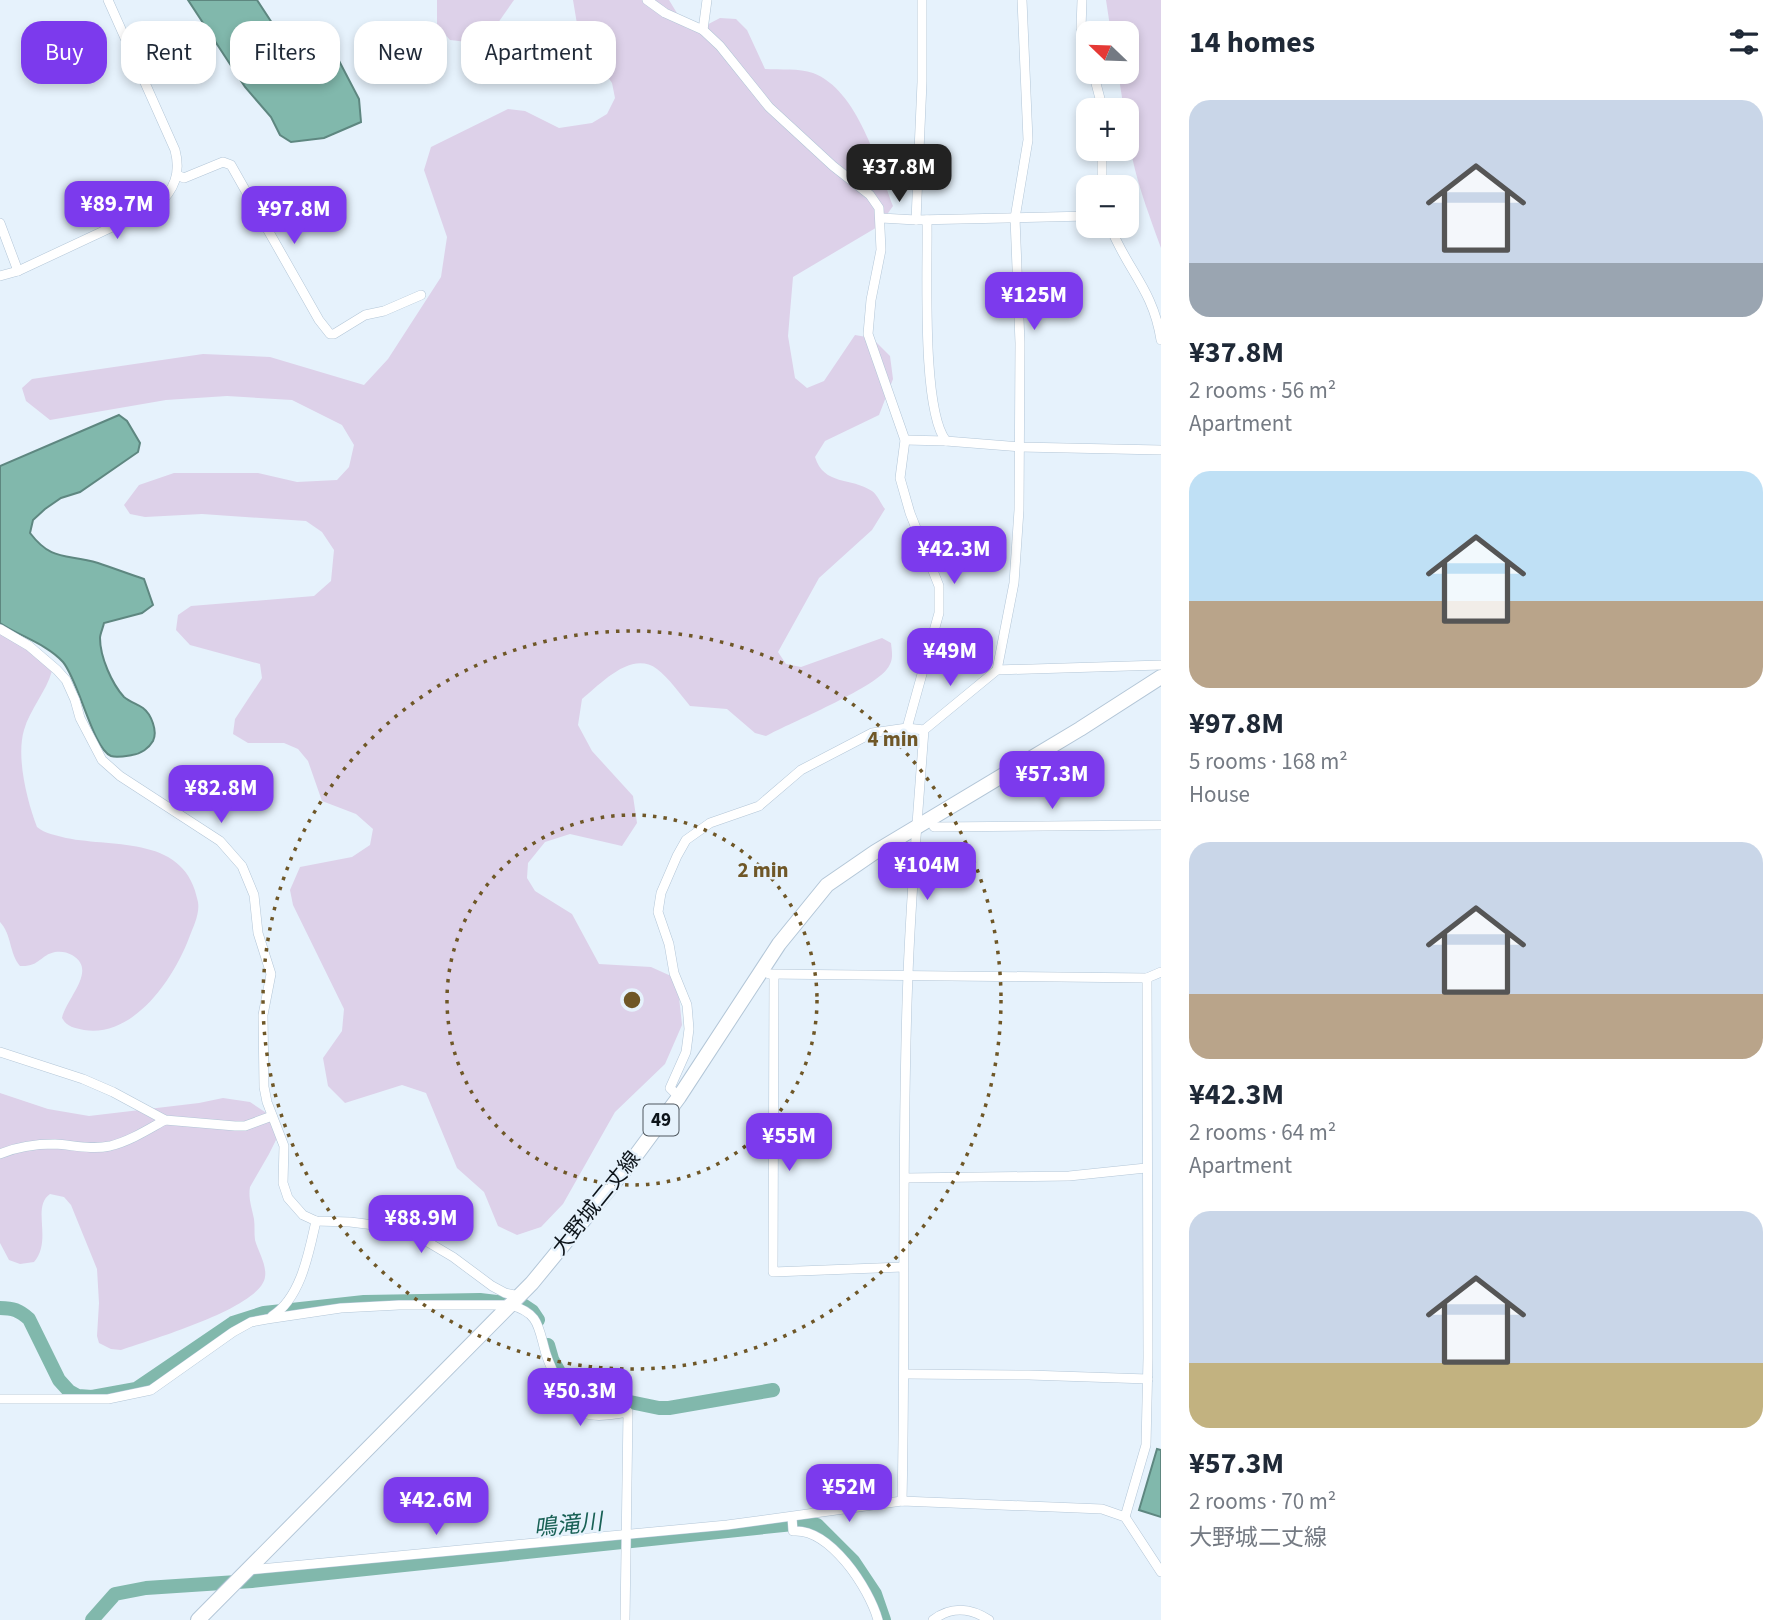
<!DOCTYPE html>
<meta charset="utf-8">
<style>
:root{--surface:#fff;--page:#f2f2f3;--text:#1f2937;--muted:#747a83;--accent:#7c3aed}
body{margin:0;font-family:"Source Sans 3","Noto Sans JP",sans-serif;background:var(--page);color:var(--text);height:100vh;display:flex;flex-direction:column;font-size:26px;white-space:nowrap}
*{box-sizing:border-box;margin:0}
p{font-size:23px;color:var(--muted)}
.icon{flex:none;width:38px;height:38px;fill:none;stroke:currentColor;stroke-width:2;stroke-linecap:round;stroke-linejoin:round}
.map{position:relative;flex:1;overflow:hidden}
.drawer{display:flex;flex-direction:column;background:var(--surface);width:630px}
.drawer>*{flex:none}
.top-card{position:absolute;left:21px;top:21px;width:665px;height:63px;display:flex;gap:14px}
.needle{width:46px;rotate:293deg}
.buttons{position:absolute;left:1076px;top:21px;display:grid;gap:14px}
.buttons a{display:grid;place-items:center;width:63px;height:63px;border-radius:14px;background:var(--surface);box-shadow:0 4px 10px #0003;font-size:35px}
.price{position:absolute;translate:-50% -60px;padding:0 16px;border-radius:14px;background:var(--accent);color:#fff;font-size:23px;line-height:46px;filter:drop-shadow(0 2px 4px #0008)}
.price::after{content:'';position:absolute;left:50%;top:42px;width:21px;height:16px;margin-left:-10px;background:inherit;clip-path:polygon(0 0,100% 0,50% 100%)}
.price.active{background:#222;color:#fff}
ul{padding:0;list-style:none}
li{display:grid;align-content:center;gap:14px;height:371px;padding:0 28px}
li span{display:grid;place-items:center;height:217px;border-radius:21px;color:#555}
li>.icon{margin-inline-start:auto}
span .icon{width:126px;height:126px;fill:#fffc;stroke-width:1}
li b{font-size:30px}
h2{display:flex;justify-content:space-between;align-items:center;height:84px;padding:0 28px;font-size:30px}
.tag{padding:0 24px;border-radius:21px;background:var(--surface);box-shadow:0 4px 10px #0003;font-size:24px;line-height:63px}
.tag.active{background:var(--accent);color:#fff}
main{display:flex;flex:1;min-height:0}
.map>svg:first-child{display:block}
.green{fill:#ddd1e9}
.water{fill:#81b8ac;stroke:#5e8780;stroke-width:2}
.lines{fill:none;stroke-linecap:round;stroke-linejoin:round}
.river{stroke:#81b8ac;stroke-width:14}
.minor-casing{stroke:#b3c6d7;stroke-width:10}
.primary-casing{stroke:#b3c6d7;stroke-width:16}
.minor{stroke:#fff;stroke-width:9}
.primary{stroke:#fff;stroke-width:14}
.ring{fill:none;stroke:#6f5727;stroke-width:3.5;stroke-dasharray:3.5 7}
.labels{text-anchor:middle;dominant-baseline:central;stroke-width:5;stroke-linejoin:round;paint-order:stroke}
.shield{fill:#e6f2fc;stroke:#4e575e;stroke-width:2}
.shield-label{font-size:19px;font-weight:bold;fill:#0d141a}
.street-label{font-size:21px;fill:#0d141a;stroke:#e6f2fc}
.water-label{font-size:23px;font-style:italic;fill:#196155;stroke:#e6f2fc}
.centre{fill:#6f5727;stroke:#e6f2fc;stroke-width:3.5}
.ring-label{font-size:21px;text-anchor:middle;font-weight:bold;fill:#6f5727;stroke:#e6f2fc;stroke-width:5;stroke-linejoin:round;paint-order:stroke}
</style>
<main>
<div class="map">
<svg width="1161" height="1620" viewBox="0 0 1161 1620">
<rect width="100%" height="100%" fill="#e6f2fc"/>
<g class="green">
<polygon points="437,0 514,0 493,30 467,42 450,40 437,25"/>
<path d="M573,0H669L686,28L697,30L720,18L736,19L747,30L765,69C780,70 799,68 813,73C858,90 878,165 893,206L879,226L793,277L788,336L795,378L807,388L824,381L855,335L872,338L890,356L893,379L879,415L825,441L815,457C824,486 851,477 872,491C877,494 881,504 885,509L872,530L819,578L778,652L786,664L801,667L882,638L891,643C892,653 894,660 887,669C872,689 792,722 766,736L755,733L727,709L690,706C680,694 669,678 657,669C631,650 601,684 582,699L578,725L592,751L633,796L637,823L622,846L570,834L545,842L528,863L527,878L535,891L572,914L599,964L651,967L671,976L679,997L682,1025L665,1064L615,1112L563,1204L541,1227L517,1235L498,1226L484,1192L457,1168L426,1093L402,1085L345,1103L328,1086L323,1058L342,1031L344,1009L293,905L290,890L300,867L352,857L370,845L373,829L356,814L322,801L308,761L298,749L284,743H248L233,734L235,719L262,678L260,664L190,645L176,630L178,615L191,606L314,596L331,581L334,550L322,532L306,521L202,514L145,517L130,514L124,505L139,485L174,473H258L297,482L337,480L349,467L354,445L342,425L292,400L227,396L166,400L50,420L26,401L22,388L32,379L203,354L270,357L364,385L388,359L441,277L447,237L424,170L431,147L508,109L525,111L559,128L592,123L607,114L615,98L612,83L579,36Z"/>
<path d="M1106,0H1161V248C1145,203 1127,159 1127,110H1124L1118,72H1127V33H1111Z"/>
<path d="M0,634L21,644L52,671C46,692 30,709 24,730C16,757 27,801 37,827C45,834 56,835 66,838C116,848 186,835 198,902C200,914 193,927 189,938C174,978 134,1038 84,1030C75,1028 67,1027 62,1018C67,997 98,970 72,955C67,952 61,951 55,952C40,955 40,967 20,966C9,953 12,935 0,922Z"/>
<path d="M0,1093L48,1109L89,1116L199,1103L223,1098L250,1102L271,1116L276,1129V1140L269,1154L250,1187C248,1199 252,1208 254,1219C255,1226 254,1233 255,1240C258,1251 267,1265 265,1277C261,1308 149,1340 121,1350L111,1349L99,1343L97,1336L99,1303L97,1269L71,1205L64,1197L50,1194C31,1207 53,1240 34,1262L20,1264L9,1260L0,1243Z"/>
</g>
<g class="water">
<polygon points="188,0 257,0 276,29 299,43 322,46 337,57 359,99 361,122 324,138 291,142 280,135 271,117 245,87"/>
<path d="M119,415L127,421L140,443L138,452L80,492L61,498L45,509L33,520L30,533C53,563 67,553 98,563C113,568 129,574 144,579L153,605L142,613L104,623C103,628 100,634 100,638C100,657 112,684 124,697C130,702 137,704 143,708C151,714 158,731 153,741C149,748 141,754 132,755C126,756 117,758 111,756C93,749 79,681 63,662C47,644 19,636 0,623V466Z"/>
<polygon points="1157,1449 1161,1450 1161,1517 1139,1510"/>
</g>
<g class="lines">
<g class="river">
<path d="M0,1308C13,1308 19,1310 29,1319L59,1380L69,1391L78,1396L92,1397L136,1389L233,1323L264,1313L364,1302L480,1300L523,1305L532,1311L538,1320"/>
<polyline points="548,1345 552,1359 577,1405 583,1409 602,1411 614,1409 630,1402 659,1408 669,1408 773,1390"/>
<polyline points="92,1620 115,1594 146,1588 252,1581 803,1523 817,1525 853,1561 875,1594 884,1620"/>
</g>
<g class="minor-casing">
<g id="minor">
<polyline points="647,0 665,13 703,30 720,46 769,107 833,166 870,195 879,208 881,250 871,300 868,334 905,440 900,478 910,513 939,586 939,613 907,728"/>
<polyline points="1082,0 1081,28 1088,58"/>
<polyline points="703,30 707,0"/>
<polyline points="1093,72 1103,110"/>
<polyline points="1102,149 1102,187"/>
<polyline points="177,175 184,178 223,162 231,165 319,320 330,334 334,334 365,315 384,311 421,295"/>
<polyline points="881,218 916,220 1088,216"/>
<polyline points="916,220 922,82 922,0"/>
<path d="M927,220C928,266 921,409 946,441"/>
<polyline points="0,223 18,271"/>
<path d="M1110,226C1127,270 1153,289 1161,340"/>
<path d="M0,276L18,271L157,206C175,189 181,173 175,150L108,0"/>
<polyline points="905,440 946,441 1020,447 1161,450"/>
<polyline points="0,629 29,646 57,670 66,680 75,700 80,718 102,760 120,776 220,841 242,866 254,895 258,933 271,974 263,1015 264,1087 267,1102 284,1146 283,1183 288,1198 303,1215 316,1221 350,1222 374,1225 421,1238 453,1257 492,1286 505,1293 519,1296"/>
<polyline points="997,670 1014,583 1019,510 1020,343 1015,218 1028,140 1022,0"/>
<polyline points="930,819 934,827 1161,825"/>
<polyline points="769,974 1147,978 1161,972"/>
<polyline points="774,975 773,1272 903,1267"/>
<polyline points="0,1052 83,1079 113,1092 165,1120 235,1126 245,1126 272,1116"/>
<polyline points="679,1097 670,1088 686,1052 689,1029 687,1005 674,973 669,944 658,912 661,893 677,856 686,840 710,823 759,806 801,770 872,733 907,728 924,730"/>
<path d="M0,1154C16,1147 37,1144 55,1144C73,1145 91,1150 110,1146C130,1141 147,1130 165,1120"/>
<polyline points="905,1178 1069,1176 1146,1168"/>
<path d="M272,1316C301,1298 309,1252 316,1221"/>
<polyline points="905,1374 1029,1375 1148,1379"/>
<path d="M0,1399H108L151,1390L233,1332L251,1322L267,1319L341,1308L399,1305H510C540,1313 538,1327 546,1354C551,1369 569,1408 584,1413C596,1418 615,1414 628,1412L625,1620"/>
<path d="M902,1501C906,1326 901,1150 908,975C911,893 918,812 924,730L997,670L1161,665"/>
<path d="M792,1517L793,1531C830,1528 869,1588 878,1620"/>
<polyline points="1125,1517 1146,1445 1148,1358 1147,978"/>
<polyline points="248,1570 727,1525 902,1501 1102,1509 1125,1517 1161,1572"/>
<path d="M933,1620C951,1606 971,1608 989,1620"/>
</g>
</g>
<g class="primary-casing">
<polyline id="primary" points="198,1620 532,1283 628,1166 679,1097 779,944 827,885 875,852 1080,729 1161,677"/>
</g>
<use href="#minor" class="minor"/>
<use href="#primary" class="primary"/>
</g>
<g class="ring">
<circle cx="632" cy="1000" r="185"/>
<circle cx="632" cy="1000" r="369"/>
</g>
<g class="labels">
<rect class="shield" x="643.5" y="1104.5" width="35" height="31" rx="5"/>
<g class="shield-label">
<text x="661" y="1120">49</text>
</g>
<g class="street-label">
<text transform="translate(596 1203) rotate(-51)">大野城二丈線</text>
</g>
<g class="water-label">
<text transform="translate(568 1525) rotate(-6)">鳴滝川</text>
</g>
</g>
<circle cx="632" cy="1000" r="10" class="centre"/>
<g class="ring-label">
<text x="893" y="746">4 min</text>
<text x="763" y="877">2 min</text>
</g>
</svg>
<div class="buttons">
<a><svg class="needle" viewBox="-14 -14 28 28"><path d="M0-13l5 13h-10z" fill="#e53935"/><path d="M0 13l5-13h-10z" fill="#747a83"/></svg></a>
<a>+</a>
<a>−</a>
</div>
<b class="price active" style="left:899px;top:204px">¥37.8M</b>
<b class="price" style="left:117px;top:241px">¥89.7M</b>
<b class="price" style="left:294px;top:246px">¥97.8M</b>
<b class="price" style="left:1034px;top:332px">¥125M</b>
<b class="price" style="left:954px;top:586px">¥42.3M</b>
<b class="price" style="left:950px;top:688px">¥49M</b>
<b class="price" style="left:1052px;top:811px">¥57.3M</b>
<b class="price" style="left:221px;top:825px">¥82.8M</b>
<b class="price" style="left:927px;top:902px">¥104M</b>
<b class="price" style="left:789px;top:1173px">¥55M</b>
<b class="price" style="left:421px;top:1255px">¥88.9M</b>
<b class="price" style="left:580px;top:1428px">¥50.3M</b>
<b class="price" style="left:849px;top:1524px">¥52M</b>
<b class="price" style="left:436px;top:1537px">¥42.6M</b>
<div class="top-card">
<a class="tag active">Buy</a>
<a class="tag">Rent</a>
<a class="tag">Filters</a>
<a class="tag">New</a>
<a class="tag">Apartment</a>
</div>
</div>
<section class="drawer">
<h2>14 homes<svg class="icon" aria-label="filters" viewBox="0 0 24 24"><path d="M4 7h16M4 17h16"/><circle cx="9" cy="7" r="2"/><circle cx="15" cy="17" r="2"/></svg></h2>
<ul>
<li><span style="background:linear-gradient(#c9d6e8 75%,#9aa5b1 0)"><svg class="icon" aria-label="home" viewBox="0 0 24 24"><path d="M3 11l9-7 9 7M6 9v11h12V9"/></svg></span><div><b>¥37.8M</b><p>2 rooms · 56 m²</p><p>Apartment</p></div></li>
<li><span style="background:linear-gradient(#bfe0f5 60%,#b9a48a 0)"><svg class="icon" aria-label="home" viewBox="0 0 24 24"><path d="M3 11l9-7 9 7M6 9v11h12V9"/></svg></span><div><b>¥97.8M</b><p>5 rooms · 168 m²</p><p>House</p></div></li>
<li><span style="background:linear-gradient(#c9d6e8 70%,#b9a48a 0)"><svg class="icon" aria-label="home" viewBox="0 0 24 24"><path d="M3 11l9-7 9 7M6 9v11h12V9"/></svg></span><div><b>¥42.3M</b><p>2 rooms · 64 m²</p><p>Apartment</p></div></li>
<li><span style="background:linear-gradient(#c9d6e8 70%,#c2b280 0)"><svg class="icon" aria-label="home" viewBox="0 0 24 24"><path d="M3 11l9-7 9 7M6 9v11h12V9"/></svg></span><div><b>¥57.3M</b><p>2 rooms · 70 m²</p><p>大野城二丈線</p></div></li>
</ul>
</section>
</main>
